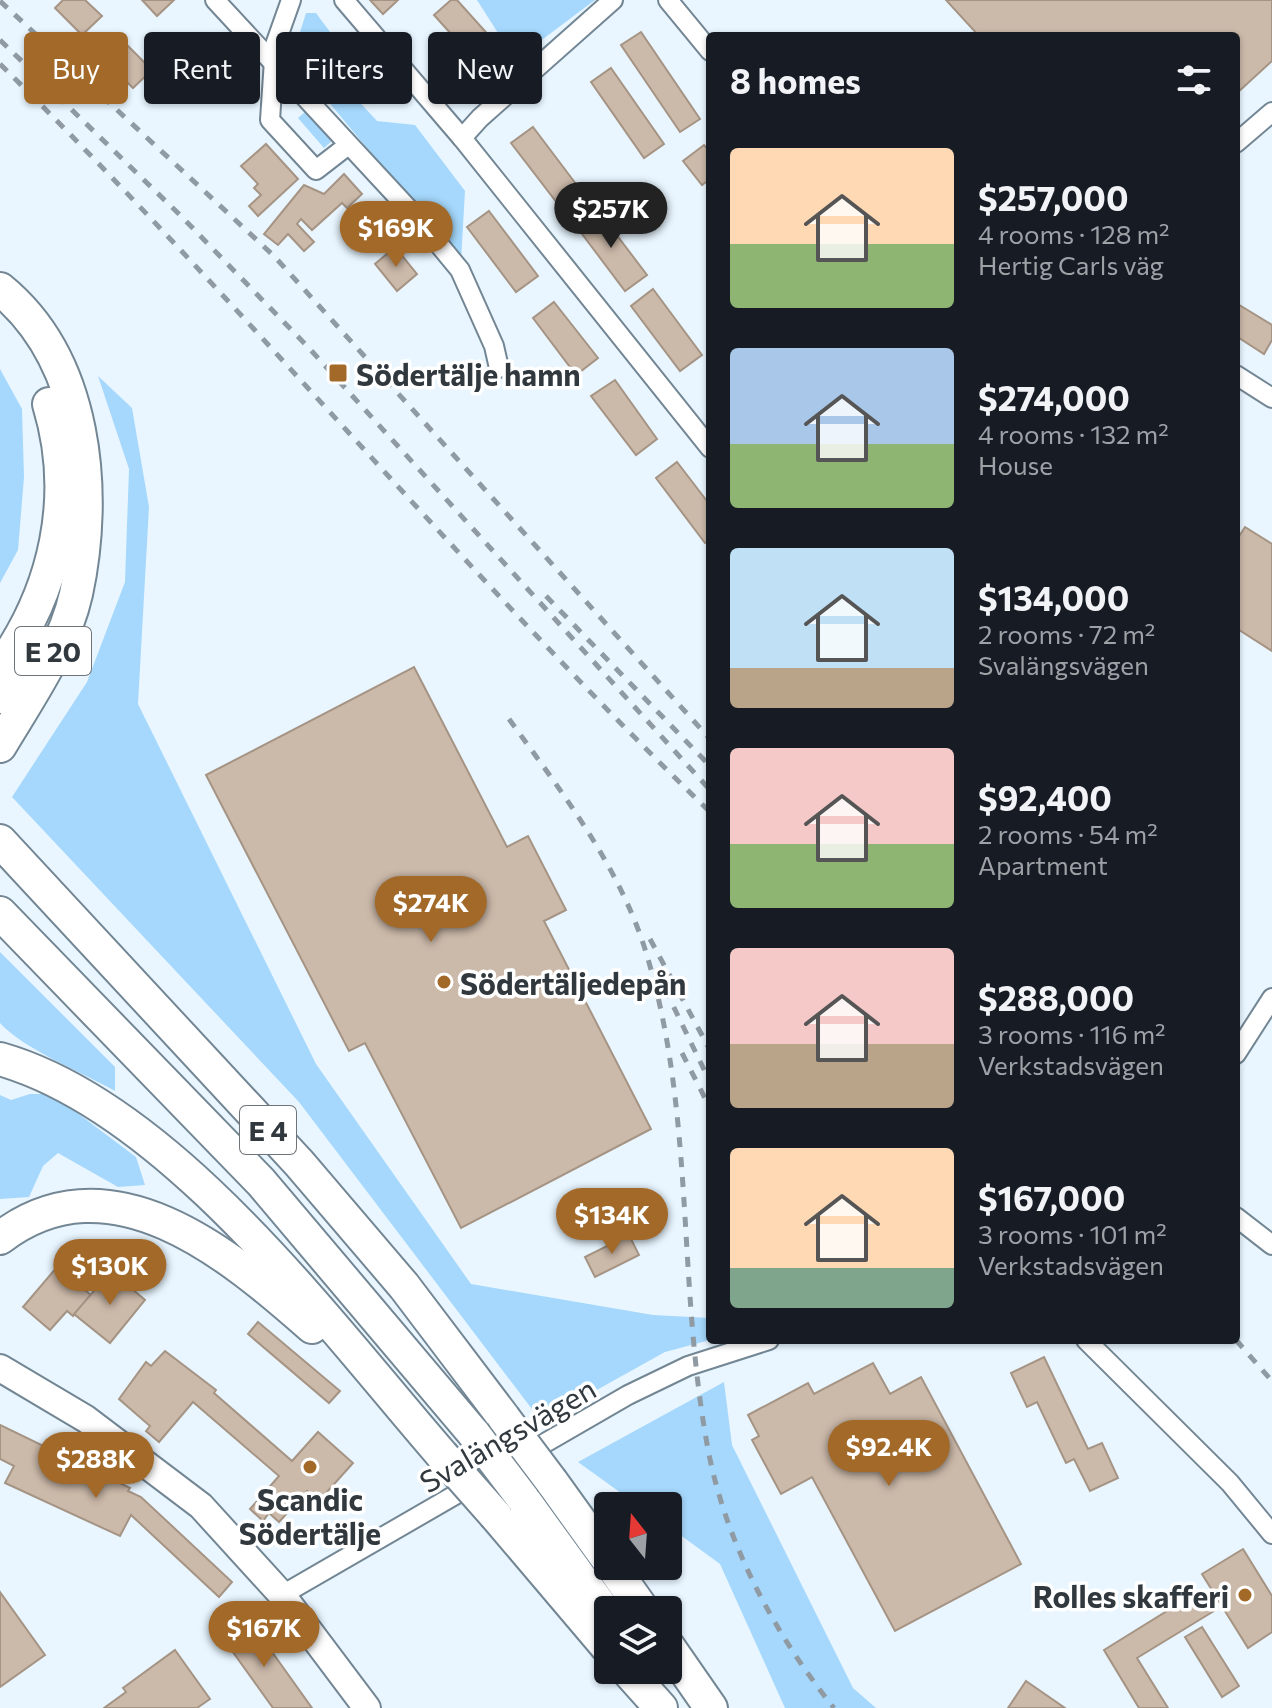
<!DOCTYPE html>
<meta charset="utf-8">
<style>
:root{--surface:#171b24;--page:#20242c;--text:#f1f3f6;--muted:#9ea1a6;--accent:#a26928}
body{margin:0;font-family:Commissioner,sans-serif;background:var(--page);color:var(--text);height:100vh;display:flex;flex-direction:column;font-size:30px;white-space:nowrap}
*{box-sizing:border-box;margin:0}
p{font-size:26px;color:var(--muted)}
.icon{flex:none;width:44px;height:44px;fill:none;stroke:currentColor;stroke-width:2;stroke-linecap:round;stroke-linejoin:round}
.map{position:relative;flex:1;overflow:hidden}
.details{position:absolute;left:706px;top:32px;width:534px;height:1312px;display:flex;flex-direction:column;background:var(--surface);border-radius:8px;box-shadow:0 2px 6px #0004}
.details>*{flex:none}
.guide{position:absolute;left:24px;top:32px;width:562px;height:72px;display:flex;gap:16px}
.needle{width:52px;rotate:343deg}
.controls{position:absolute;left:594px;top:1492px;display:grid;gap:16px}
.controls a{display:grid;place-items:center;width:88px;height:88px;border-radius:8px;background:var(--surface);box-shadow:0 2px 6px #0004;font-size:40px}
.price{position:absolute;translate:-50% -68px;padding:0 18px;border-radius:28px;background:var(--accent);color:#fff;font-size:26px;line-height:52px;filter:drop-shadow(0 2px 4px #0008)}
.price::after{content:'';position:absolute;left:50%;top:48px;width:24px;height:18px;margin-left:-12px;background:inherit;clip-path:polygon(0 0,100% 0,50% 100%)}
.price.on{background:#222;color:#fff}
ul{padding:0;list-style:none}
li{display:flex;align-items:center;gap:24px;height:200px;padding:0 24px}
li span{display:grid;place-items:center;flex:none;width:224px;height:160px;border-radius:8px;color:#555}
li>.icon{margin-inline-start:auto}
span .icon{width:96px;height:96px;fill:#fffc;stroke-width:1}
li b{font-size:34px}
h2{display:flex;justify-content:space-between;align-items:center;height:96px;padding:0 24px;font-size:34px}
.chip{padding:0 28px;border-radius:8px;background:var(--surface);box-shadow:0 2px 6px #0004;font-size:28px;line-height:72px}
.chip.on{background:var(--accent);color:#fff}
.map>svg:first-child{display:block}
.green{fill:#a5d8fc}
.building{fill:#cbb9a9;stroke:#a59484;stroke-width:2}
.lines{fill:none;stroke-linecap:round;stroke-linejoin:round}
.minor-casing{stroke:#738694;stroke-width:22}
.secondary-casing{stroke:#738694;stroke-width:30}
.motorway-casing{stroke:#738694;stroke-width:36}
.minor{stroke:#fff;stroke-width:18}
.secondary{stroke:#fff;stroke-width:26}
.motorway{stroke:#fff;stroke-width:32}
.rail{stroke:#909aa2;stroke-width:5;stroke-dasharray:10 10;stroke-linecap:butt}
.motorway-bridge-casing{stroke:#738694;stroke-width:36;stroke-linecap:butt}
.motorway-bridge{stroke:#fff;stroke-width:32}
.poi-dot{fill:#a26928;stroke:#fff;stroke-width:3}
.labels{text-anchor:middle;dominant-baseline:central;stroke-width:7;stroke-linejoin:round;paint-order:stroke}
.shield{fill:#fff;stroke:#6f7479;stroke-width:2}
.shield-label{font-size:28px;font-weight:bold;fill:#31393f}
.poi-label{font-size:30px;font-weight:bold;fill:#31393f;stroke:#fff;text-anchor:start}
.street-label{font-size:30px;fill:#31393f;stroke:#fff}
</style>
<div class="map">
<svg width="1272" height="1708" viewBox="0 0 1272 1708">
<rect width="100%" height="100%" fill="#e9f6ff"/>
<g class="green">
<polygon points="477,0 595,0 515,60"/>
<polygon points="306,13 316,13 333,36 352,94 377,121 415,125 465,191 461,261 292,58"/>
<polygon points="306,111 333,140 324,148 298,118"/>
<polygon points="0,369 22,409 24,477 18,550 0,583"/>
<polygon points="98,376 132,408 149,507 138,704 316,1064 471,1284 653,1315 710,1318 710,1340 665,1352 541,1421 299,1102 12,797 87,682 125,582 129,469"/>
<path d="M0,952L115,1067V1091C83,1073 22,1048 0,1023Z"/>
<polygon points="30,1094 52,1094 136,1157 145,1185 118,1187 58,1153 43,1166 29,1197 0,1199 0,1095 11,1100"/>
<polygon points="724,1382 732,1445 853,1688 876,1708 785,1708 720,1564 668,1526 668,1506 639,1506 578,1462"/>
</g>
<g class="building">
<polygon points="63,0 85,0 102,16 82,35 55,8"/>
<polygon points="142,0 174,0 157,16"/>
<polygon points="370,0 398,0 383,14"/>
<polygon points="451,0 457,0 509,58 489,76 434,15"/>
<polygon points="946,0 1272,0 1272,61 1236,94 1236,36 979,36"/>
<polygon points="641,32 700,119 680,132 621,45"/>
<polygon points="200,33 225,58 208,75 183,50"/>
<polygon points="126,44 152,70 133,88 107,62"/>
<polygon points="611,68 664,144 644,158 591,82"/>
<polygon points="533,127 582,192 561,208 511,143"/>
<polygon points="266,144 298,179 258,216 249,206 261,195 254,188 258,184 241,166"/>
<polygon points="704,145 710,152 710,179 702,185 683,161"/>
<polygon points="344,174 362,194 347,208 342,203 312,230 301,219 297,224 314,242 304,251 288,234 278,245 264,234 304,185 324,194"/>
<polygon points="597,209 647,275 625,291 576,226"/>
<polygon points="489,211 538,276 516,292 467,227"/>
<polygon points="395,247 417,274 397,291 375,264"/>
<polygon points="653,289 702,355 680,371 631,306"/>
<polygon points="554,302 598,358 576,375 533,318"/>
<polygon points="1236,303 1272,325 1272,340 1264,354 1236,336"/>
<polygon points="615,380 657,439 636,455 591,396"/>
<polygon points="677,462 710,505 710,540 705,543 656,478"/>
<polygon points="1245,527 1272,544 1272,651 1236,628 1236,541"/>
<polygon points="414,667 507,847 528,836 566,910 544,921 651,1129 461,1228 365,1043 349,1051 206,775"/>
<polygon points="629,1235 639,1255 595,1277 585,1257"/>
<polygon points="57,1267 91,1295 73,1316 67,1311 50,1330 23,1307"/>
<polygon points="111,1271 145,1300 110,1343 74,1314"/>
<polygon points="258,1322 340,1391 329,1403 248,1334"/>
<polygon points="165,1351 216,1390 214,1393 292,1461 318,1432 353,1463 318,1502 307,1491 279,1522 269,1513 263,1521 250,1509 279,1476 193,1402 159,1442 146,1431 150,1426 119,1399 146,1362 151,1366"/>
<polygon points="1044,1357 1088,1449 1102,1443 1118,1478 1090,1491 1074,1459 1066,1463 1037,1402 1027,1407 1011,1373"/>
<polygon points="873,1363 890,1394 921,1377 1021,1564 895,1631 812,1477 781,1494 752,1440 759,1436 748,1415 808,1383 814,1394"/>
<polygon points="0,1425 130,1488 128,1491 141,1497 232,1582 219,1597 131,1515 120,1536 5,1483 14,1466 0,1459"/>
<polygon points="1243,1549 1272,1596 1272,1632 1248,1648 1202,1574"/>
<polygon points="1201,1590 1214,1611 1137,1658 1168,1708 1139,1708 1104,1650"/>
<polygon points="0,1592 45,1655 0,1687"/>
<polygon points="230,1627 257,1631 312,1708 273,1708 220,1634"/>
<polygon points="1202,1627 1239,1686 1222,1697 1185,1637"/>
<polygon points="175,1650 210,1699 197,1708 104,1708 126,1692 123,1688"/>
<polygon points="1026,1681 1065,1708 1008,1708"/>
</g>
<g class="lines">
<g class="minor-casing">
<g id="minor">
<polyline points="215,0 418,219 460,270 494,346 499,368"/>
<polyline points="291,0 275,45 270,120 316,170 347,146"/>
<polyline points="344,0 462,138 710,448"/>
<polyline points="668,0 710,51"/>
<polyline points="462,138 480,118 613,0"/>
<polyline points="1236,143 1272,112"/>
<polyline points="1236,375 1272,398"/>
<polyline points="1236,1054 1272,998"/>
<polyline points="1236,1217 1272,1245"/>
<polyline points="1086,1340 1230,1483 1272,1534"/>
<polyline points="282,1595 628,1395 688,1366 769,1340"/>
</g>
</g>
<g class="secondary-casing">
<polyline id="secondary" points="0,1368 86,1419 201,1506 282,1595 367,1708"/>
</g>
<g class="motorway-casing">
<g id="motorway">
<path d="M0,289C87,360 98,492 76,594C64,648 28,699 0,746"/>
<path d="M0,668C56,591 77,496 49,404"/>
<polyline points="0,697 31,653"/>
<polyline points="0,841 299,1163 404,1286 504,1418"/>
<polyline points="0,913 261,1182 474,1434"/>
<path d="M0,1059C171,1108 329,1325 442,1455"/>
<path d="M0,1238C110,1154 228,1253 312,1327"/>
<polyline points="552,1482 608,1560"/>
<polyline points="524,1500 608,1616"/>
<polyline points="496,1516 608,1648"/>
<polyline points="612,1566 643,1610"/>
<polyline points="668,1646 711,1708"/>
<polyline points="627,1670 661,1708"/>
</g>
</g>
<use href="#minor" class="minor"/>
<use href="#secondary" class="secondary"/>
<use href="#motorway" class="motorway"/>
<g class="rail">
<polyline points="0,1 274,256 710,739"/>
<polyline points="0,40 181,216 308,347 710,790"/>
<path d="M0,64C245,305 463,573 710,812"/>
<polyline points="546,596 710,766"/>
<path d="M509,719C563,794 622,869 648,959C694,1115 678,1279 706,1438C722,1536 772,1631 834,1708"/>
<polyline points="650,939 710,1050"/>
<polyline points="665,989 710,1082"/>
<polyline points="682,1053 710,1108"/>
<polyline points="1236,1340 1272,1381"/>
</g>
<g class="motorway-bridge-casing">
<g id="motorway-bridge">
<polyline points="504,1418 552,1482"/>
<polyline points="474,1434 524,1500"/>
<polyline points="442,1455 496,1516"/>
</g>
</g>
<use href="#motorway-bridge" class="motorway-bridge"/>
</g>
<g class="poi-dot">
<rect x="328" y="363" width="20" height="20" rx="4"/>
<circle cx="444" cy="982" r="8"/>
<circle cx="310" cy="1467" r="8"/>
<circle cx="1245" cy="1595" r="8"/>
</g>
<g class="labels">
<g class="shield">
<rect x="15" y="627" width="76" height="48" rx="6"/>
<rect x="240" y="1106" width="56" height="48" rx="6"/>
</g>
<g class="shield-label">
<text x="53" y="651">E 20</text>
<text x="268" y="1130">E 4</text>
</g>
<g class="poi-label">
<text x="356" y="373">Södertälje hamn</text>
<text x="460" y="982">Södertäljedepån</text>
<text x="310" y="1498" text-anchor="middle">Scandic<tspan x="310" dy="34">Södertälje</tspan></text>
<text x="1229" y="1595" text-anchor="end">Rolles skafferi</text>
</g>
<g class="street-label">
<text transform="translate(507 1434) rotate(-30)">Svalängsvägen</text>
</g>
</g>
</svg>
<div class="controls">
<a><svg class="needle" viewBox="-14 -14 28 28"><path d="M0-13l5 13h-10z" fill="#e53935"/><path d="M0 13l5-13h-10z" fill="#9ea1a6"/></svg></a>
<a><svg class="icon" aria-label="layers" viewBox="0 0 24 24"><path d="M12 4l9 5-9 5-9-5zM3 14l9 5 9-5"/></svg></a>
</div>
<b class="price on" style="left:611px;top:250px">$257K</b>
<b class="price" style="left:396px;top:269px">$169K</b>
<b class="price" style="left:431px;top:944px">$274K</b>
<b class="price" style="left:612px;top:1256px">$134K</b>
<b class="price" style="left:110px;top:1307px">$130K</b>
<b class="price" style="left:889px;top:1488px">$92.4K</b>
<b class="price" style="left:96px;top:1500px">$288K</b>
<b class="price" style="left:264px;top:1669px">$167K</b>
<div class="guide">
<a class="chip on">Buy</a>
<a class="chip">Rent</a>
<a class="chip">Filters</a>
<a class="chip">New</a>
</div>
<section class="details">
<h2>8 homes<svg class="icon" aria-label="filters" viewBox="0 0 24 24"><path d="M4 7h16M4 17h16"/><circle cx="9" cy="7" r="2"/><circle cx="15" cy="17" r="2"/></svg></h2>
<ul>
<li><span style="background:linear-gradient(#ffd9b3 60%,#8fb573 0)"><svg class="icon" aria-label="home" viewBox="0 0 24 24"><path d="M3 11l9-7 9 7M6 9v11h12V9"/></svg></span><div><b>$257,000</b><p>4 rooms · 128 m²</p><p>Hertig Carls väg</p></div></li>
<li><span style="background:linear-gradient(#a9c7e8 60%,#8fb573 0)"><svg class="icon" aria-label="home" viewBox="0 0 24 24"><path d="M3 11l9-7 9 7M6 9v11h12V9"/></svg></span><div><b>$274,000</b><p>4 rooms · 132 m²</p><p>House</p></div></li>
<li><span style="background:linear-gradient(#bfe0f5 75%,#b9a48a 0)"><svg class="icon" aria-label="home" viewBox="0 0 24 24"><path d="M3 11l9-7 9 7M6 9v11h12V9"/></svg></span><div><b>$134,000</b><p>2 rooms · 72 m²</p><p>Svalängsvägen</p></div></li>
<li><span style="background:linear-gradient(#f6c9c9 60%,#8fb573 0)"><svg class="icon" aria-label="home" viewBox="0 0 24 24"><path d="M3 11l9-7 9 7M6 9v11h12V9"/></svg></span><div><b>$92,400</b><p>2 rooms · 54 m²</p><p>Apartment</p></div></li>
<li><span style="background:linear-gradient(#f6c9c9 60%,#b9a48a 0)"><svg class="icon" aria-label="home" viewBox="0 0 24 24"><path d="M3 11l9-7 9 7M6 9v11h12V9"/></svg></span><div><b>$288,000</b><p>3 rooms · 116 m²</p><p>Verkstadsvägen</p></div></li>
<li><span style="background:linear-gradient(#ffd9b3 75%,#7fa58c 0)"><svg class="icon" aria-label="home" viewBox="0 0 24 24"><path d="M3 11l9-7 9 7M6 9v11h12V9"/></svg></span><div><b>$167,000</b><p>3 rooms · 101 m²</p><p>Verkstadsvägen</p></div></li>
</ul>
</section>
</div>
